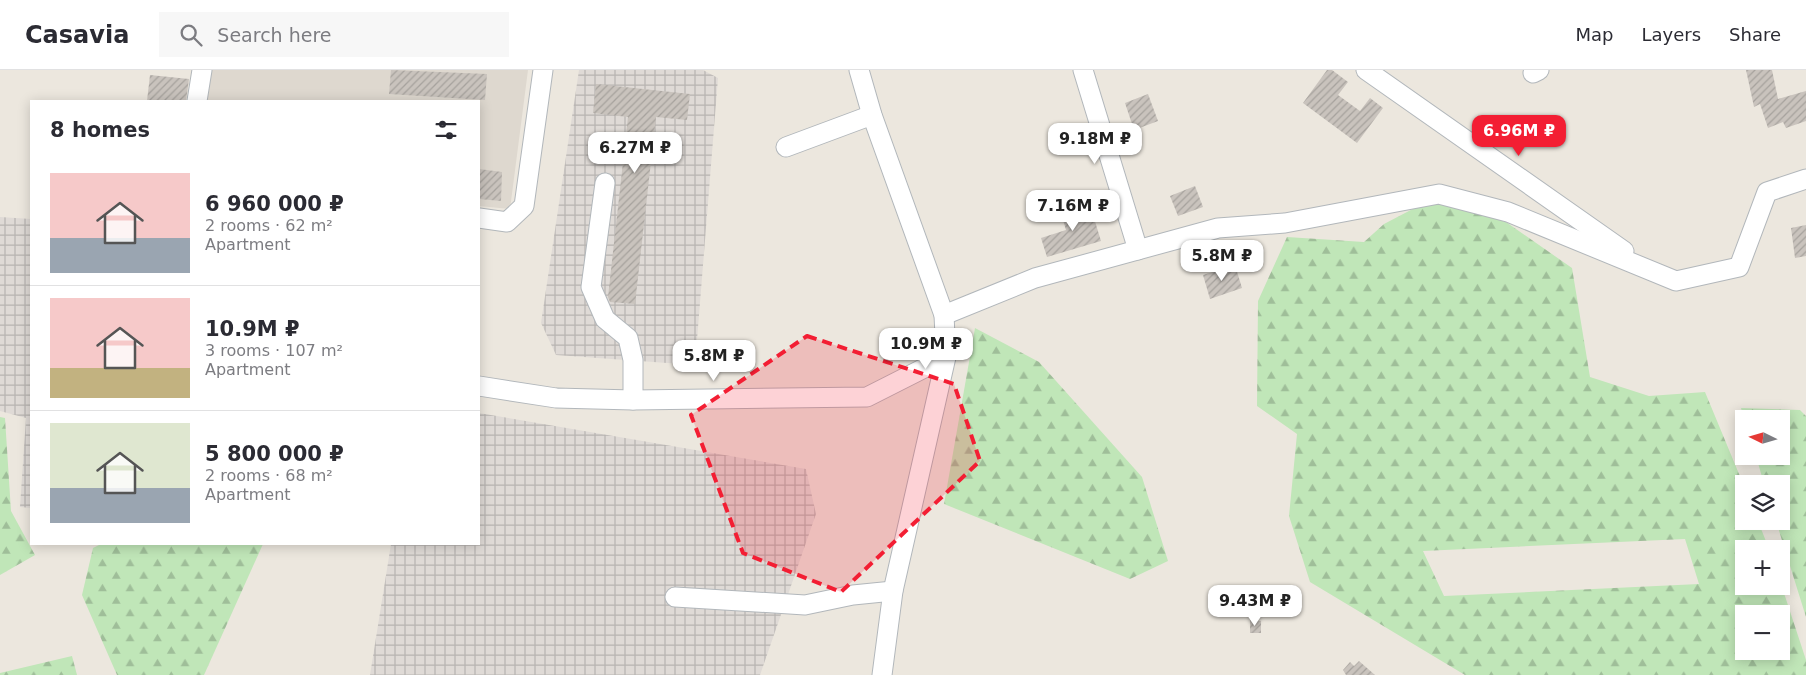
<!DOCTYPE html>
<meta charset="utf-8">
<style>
:root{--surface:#fff;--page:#f7f7f7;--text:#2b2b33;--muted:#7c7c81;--line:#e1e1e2;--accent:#f31e33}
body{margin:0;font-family:"DejaVu Sans",sans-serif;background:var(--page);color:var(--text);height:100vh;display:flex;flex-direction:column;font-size:19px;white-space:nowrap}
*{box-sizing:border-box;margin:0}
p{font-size:16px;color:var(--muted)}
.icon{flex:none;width:28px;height:28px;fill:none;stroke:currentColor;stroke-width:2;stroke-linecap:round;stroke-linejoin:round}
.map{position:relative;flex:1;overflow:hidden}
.panel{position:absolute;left:30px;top:30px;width:450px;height:445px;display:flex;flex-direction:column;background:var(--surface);border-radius:0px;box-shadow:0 2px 12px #0003}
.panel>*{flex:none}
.needle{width:32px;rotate:275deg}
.buttons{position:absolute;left:1735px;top:340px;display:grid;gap:10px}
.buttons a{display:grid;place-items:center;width:55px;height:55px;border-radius:0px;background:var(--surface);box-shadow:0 2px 12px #0003;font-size:25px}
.price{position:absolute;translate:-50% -42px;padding:0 11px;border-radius:10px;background:#fff;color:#222;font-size:16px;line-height:32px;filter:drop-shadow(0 1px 2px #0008)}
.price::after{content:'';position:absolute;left:50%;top:30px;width:15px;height:11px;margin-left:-8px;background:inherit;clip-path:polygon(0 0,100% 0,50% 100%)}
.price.on{background:var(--accent);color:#fff}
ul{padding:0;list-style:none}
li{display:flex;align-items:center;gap:15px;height:125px;padding:0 20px}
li+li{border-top:1px solid var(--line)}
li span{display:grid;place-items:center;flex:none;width:140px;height:100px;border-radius:0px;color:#555}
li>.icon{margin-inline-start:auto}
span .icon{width:60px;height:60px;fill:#fffc;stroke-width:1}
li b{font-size:21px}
h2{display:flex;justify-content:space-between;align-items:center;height:60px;padding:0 20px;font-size:21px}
header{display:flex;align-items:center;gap:30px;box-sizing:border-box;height:70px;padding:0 25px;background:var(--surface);border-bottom:1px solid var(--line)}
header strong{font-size:24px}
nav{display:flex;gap:28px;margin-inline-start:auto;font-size:18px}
.search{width:350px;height:45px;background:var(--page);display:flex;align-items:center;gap:12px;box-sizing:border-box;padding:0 18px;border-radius:0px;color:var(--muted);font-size:19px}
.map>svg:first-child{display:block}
.industrial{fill:url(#industrial-grid)}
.education{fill:#ded8cf}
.forest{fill:url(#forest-firs);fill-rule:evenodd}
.building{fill:url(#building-hatch)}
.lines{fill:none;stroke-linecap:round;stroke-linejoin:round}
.minor-casing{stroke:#b2b7bb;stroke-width:21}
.minor{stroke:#fff;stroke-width:19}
.marked{fill:#f31e33;fill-opacity:0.2;stroke:#f31e33;stroke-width:4;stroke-dasharray:10 6;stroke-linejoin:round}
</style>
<header>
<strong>Casavia</strong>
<div class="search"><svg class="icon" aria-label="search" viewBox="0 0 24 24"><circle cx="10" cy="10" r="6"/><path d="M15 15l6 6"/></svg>Search here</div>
<nav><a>Map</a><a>Layers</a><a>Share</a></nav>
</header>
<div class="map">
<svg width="1806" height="605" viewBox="0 0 1806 605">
<defs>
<pattern id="industrial-grid" width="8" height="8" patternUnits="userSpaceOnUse" patternTransform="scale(1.25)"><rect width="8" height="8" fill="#dfdad6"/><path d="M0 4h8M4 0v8" fill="none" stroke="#b8b4b1"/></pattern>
<pattern id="forest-firs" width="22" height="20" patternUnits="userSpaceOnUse" patternTransform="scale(1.25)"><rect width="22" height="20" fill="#c0e6b8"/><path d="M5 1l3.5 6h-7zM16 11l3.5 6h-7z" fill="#9fbe99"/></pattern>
<pattern id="building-hatch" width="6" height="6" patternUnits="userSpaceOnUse" patternTransform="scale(1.25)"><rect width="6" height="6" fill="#c9c3bd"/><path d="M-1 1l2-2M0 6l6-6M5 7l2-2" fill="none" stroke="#a6a29d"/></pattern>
</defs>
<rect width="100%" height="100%" fill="#ece7de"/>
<g class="industrial">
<polygon points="579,0 703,0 718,8 695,295 556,285 541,253"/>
<polygon points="0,147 31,149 31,438 20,437 26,348 0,341"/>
<polygon points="479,343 806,399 816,444 760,605 370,605 391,474 479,474"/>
</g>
<polygon class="education" points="211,0 528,0 510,139 479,136 479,31 207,31"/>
<g class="forest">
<path d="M1430,130L1506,152L1572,198L1590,307L1649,326L1705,322L1744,416V451H1758L1769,479H1744V516H1781V514L1806,590V605H1465L1310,512L1289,446L1297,364L1257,336L1258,231L1287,167L1364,172L1384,154ZM1685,469L1699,514L1444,526L1423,481ZM1744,544H1781V581H1744Z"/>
<polygon points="975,258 1039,292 1142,407 1168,491 1130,509 944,434"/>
<polygon points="1741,338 1800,340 1806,346 1806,547 1776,451 1781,451 1781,414 1764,414 1756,386 1781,386 1781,349 1744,349"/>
<polygon points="0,347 5,348 11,441 35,485 0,505"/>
<polygon points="101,474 263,474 204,605 117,605 82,525 93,478"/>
<polygon points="72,586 77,605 0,605 0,603"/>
</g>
<g class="building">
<polygon points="391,0 487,4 485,30 389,24"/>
<polygon points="1327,0 1332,0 1348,12 1338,25 1360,41 1370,28 1383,38 1357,73 1303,33"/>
<polygon points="1746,0 1772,0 1778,29 1806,21 1806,51 1786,58 1783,52 1768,58 1760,34 1754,37"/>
<polygon points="150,5 189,9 186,31 147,31"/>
<polygon points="596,14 690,24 687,50 656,47 635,234 610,232 608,227 628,47 593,43"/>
<polygon points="1148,24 1158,51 1134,60 1125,33"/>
<polygon points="479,99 502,102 501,131 479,129"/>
<polygon points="1195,116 1203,137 1178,146 1170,126"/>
<polygon points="1090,135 1101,171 1047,187 1041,168 1066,160 1061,143"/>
<polygon points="1806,155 1806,186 1795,188 1791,158"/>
<polygon points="1235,195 1242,218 1210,229 1203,205"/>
<polygon points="1250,550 1261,551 1261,563 1250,563"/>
<polygon points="1359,591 1375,605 1346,605 1343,600 1350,592 1354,596"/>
</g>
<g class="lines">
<g class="minor-casing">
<g id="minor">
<polyline points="859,0 872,45 944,245 946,287 893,521 882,605"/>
<polyline points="1083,0 1138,180"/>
<polyline points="1366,0 1624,181"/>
<polyline points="1533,3 1539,0"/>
<polyline points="197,31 202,0"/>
<polyline points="786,77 872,45"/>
<polyline points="605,113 591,217 605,249 628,268 633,290 633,330"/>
<polyline points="479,148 507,152 524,136 543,0"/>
<polyline points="944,245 1035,208 1218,158 1285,153 1439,124 1508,142 1676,211 1739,197 1767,122 1806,109"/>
<polyline points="479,316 556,328 633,330 867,327 946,287"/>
<polyline points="675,527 805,535 853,525 893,521"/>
</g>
</g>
<use href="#minor" class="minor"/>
</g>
<path class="marked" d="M807,266L954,314L980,391L841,522L743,483L691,345Z"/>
</svg>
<div class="buttons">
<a><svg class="needle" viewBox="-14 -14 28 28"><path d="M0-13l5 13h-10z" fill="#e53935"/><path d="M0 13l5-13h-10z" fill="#7c7c81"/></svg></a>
<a><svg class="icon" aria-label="layers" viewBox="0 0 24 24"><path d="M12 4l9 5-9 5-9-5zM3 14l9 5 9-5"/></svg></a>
<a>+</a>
<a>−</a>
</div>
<b class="price on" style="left:1519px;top:87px">6.96M ₽</b>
<b class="price" style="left:1095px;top:95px">9.18M ₽</b>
<b class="price" style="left:635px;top:104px">6.27M ₽</b>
<b class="price" style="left:1073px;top:162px">7.16M ₽</b>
<b class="price" style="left:1222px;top:212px">5.8M ₽</b>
<b class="price" style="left:926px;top:300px">10.9M ₽</b>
<b class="price" style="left:714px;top:312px">5.8M ₽</b>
<b class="price" style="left:1255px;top:557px">9.43M ₽</b>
<section class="panel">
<h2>8 homes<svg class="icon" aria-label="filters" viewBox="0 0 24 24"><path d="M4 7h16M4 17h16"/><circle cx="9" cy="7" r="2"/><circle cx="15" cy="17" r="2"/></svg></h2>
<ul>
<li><span style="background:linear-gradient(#f6c9c9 65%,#9aa5b1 0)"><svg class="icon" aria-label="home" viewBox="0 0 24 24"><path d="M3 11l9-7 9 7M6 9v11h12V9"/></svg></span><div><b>6 960 000 ₽</b><p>2 rooms · 62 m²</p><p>Apartment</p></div></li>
<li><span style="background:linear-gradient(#f6c9c9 70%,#c2b280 0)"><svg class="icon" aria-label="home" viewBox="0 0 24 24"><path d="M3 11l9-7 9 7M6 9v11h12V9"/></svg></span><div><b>10.9M ₽</b><p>3 rooms · 107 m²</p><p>Apartment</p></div></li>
<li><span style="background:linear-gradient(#dfe7d0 65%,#9aa5b1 0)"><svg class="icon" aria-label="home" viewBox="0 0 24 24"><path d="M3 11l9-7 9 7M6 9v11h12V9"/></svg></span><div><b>5 800 000 ₽</b><p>2 rooms · 68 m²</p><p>Apartment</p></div></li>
</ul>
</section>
</div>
